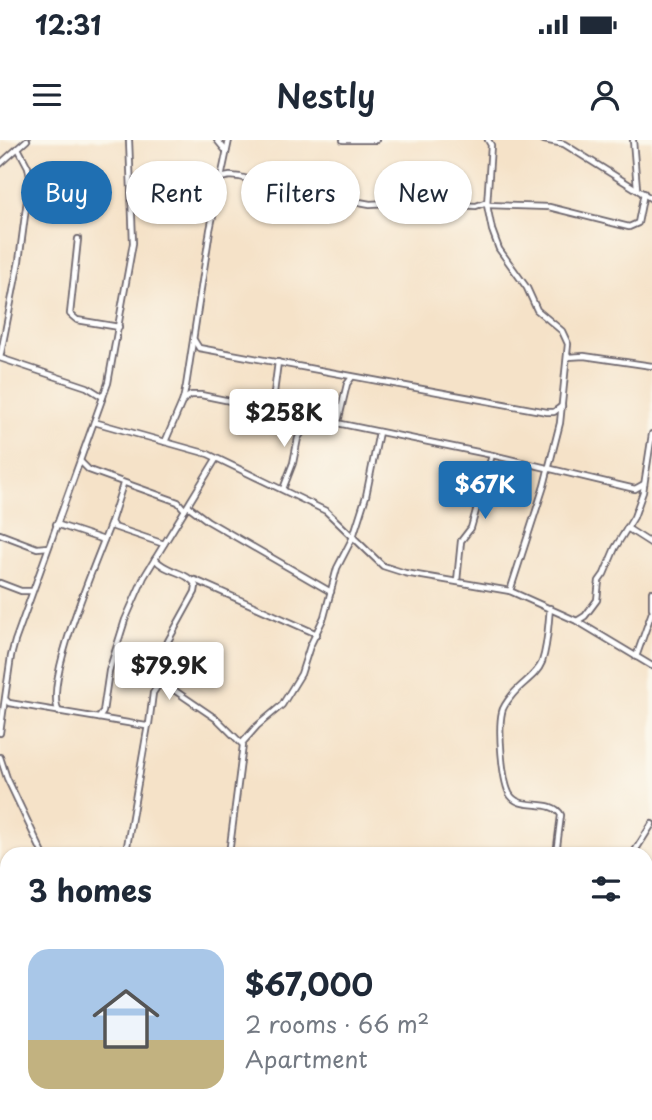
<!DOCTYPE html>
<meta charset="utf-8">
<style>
:root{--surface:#fff;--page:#f2f2f3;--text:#1f2937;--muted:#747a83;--accent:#1f6fb2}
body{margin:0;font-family:"Playpen Sans",sans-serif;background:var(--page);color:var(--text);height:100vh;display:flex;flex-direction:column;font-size:26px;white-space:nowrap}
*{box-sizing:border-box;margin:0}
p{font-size:23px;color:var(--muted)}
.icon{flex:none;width:38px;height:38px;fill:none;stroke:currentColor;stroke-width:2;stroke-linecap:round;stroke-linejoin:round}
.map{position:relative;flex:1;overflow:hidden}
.sheet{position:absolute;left:0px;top:707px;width:653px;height:273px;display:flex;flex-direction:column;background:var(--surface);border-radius:21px 21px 0 0;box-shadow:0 2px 5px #0004}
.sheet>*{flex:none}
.hud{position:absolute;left:21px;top:21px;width:611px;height:63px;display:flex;gap:14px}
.price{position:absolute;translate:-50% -60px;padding:0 16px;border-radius:7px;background:#fff;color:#222;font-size:23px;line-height:46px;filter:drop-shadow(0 2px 4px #0008)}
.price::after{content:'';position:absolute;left:50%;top:42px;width:21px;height:16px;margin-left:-10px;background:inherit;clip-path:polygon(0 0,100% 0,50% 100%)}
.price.selected{background:var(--accent);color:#fff}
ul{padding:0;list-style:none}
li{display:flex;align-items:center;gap:21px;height:175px;padding:0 28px}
li span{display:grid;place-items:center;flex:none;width:196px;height:140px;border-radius:21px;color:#555}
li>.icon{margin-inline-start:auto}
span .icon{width:84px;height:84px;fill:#fffc;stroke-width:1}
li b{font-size:30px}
h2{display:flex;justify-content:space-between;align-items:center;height:84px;padding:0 28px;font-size:30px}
.tag{padding:0 24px;border-radius:32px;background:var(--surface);box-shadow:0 2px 5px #0004;font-size:24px;line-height:63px}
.tag.selected{background:var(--accent);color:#fff}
.status{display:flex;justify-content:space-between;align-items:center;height:49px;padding:0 35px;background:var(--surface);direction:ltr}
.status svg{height:19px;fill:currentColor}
header{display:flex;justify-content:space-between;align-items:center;height:91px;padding:0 28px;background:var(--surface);font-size:32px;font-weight:600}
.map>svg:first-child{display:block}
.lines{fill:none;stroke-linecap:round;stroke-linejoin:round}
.minor-casing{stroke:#6c656c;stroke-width:8}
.minor{stroke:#fff;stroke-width:4.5}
</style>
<div class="status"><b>12:31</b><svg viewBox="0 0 49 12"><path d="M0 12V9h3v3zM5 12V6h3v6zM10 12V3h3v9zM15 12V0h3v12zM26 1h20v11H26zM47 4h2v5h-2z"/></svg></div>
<header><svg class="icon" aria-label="menu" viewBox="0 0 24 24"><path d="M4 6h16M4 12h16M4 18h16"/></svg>Nestly<svg class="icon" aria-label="person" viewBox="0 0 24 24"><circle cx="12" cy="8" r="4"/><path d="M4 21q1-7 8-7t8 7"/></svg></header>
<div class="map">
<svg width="652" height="980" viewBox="0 0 652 980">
<rect width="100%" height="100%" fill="#fbf7ec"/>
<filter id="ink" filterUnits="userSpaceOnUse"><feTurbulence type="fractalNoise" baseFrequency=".0143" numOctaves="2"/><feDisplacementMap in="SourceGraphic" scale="14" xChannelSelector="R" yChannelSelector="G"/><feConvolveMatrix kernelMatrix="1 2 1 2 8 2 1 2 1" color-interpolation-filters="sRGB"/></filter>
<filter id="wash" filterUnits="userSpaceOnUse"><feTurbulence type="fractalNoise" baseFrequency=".00686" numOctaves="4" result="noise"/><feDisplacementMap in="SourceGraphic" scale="28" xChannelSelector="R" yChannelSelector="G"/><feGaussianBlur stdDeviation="1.57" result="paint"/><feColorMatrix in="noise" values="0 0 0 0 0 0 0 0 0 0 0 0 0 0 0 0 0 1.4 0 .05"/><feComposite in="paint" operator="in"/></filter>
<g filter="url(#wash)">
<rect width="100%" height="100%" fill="#f5e2c8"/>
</g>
<g filter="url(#ink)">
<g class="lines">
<g class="minor-casing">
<g id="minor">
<polyline points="217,0 226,11"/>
<polyline points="343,0 376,0"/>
<polyline points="488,0 491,5 487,65 492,90 499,109 527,148 537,170 562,191 568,204 560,283 544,346 510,451"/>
<polyline points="544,0 564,4 652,59"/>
<polyline points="633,0 637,48"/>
<polyline points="0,24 27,0"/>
<polyline points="220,38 230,36 240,37 278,47 370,64 405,62 476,66 487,62"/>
<polyline points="487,65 549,67 629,87 638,83 644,53"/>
<polyline points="78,99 70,174 77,180 119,187"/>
<polyline points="194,200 199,208 547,272 554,272 562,266"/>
<polyline points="568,217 584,216 652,226"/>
<polyline points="0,218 19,121 30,37 28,27 18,8"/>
<polyline points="0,218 87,247 103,257"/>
<polyline points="183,260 191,255 201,255 492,315 635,349 644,344"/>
<polyline points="268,267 274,253 278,222"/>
<polyline points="336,281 339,278 347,244 352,237"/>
<polyline points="94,282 208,314 326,371 383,426 405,433 510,451 577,481 652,526"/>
<polyline points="165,302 183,260 186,246 210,90 229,0"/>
<polyline points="81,322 89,330 178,362 185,370"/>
<polyline points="123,344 111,382 114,387 164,404"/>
<polyline points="283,349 293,323 298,298 305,288 307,276"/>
<polyline points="188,366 208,381 331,452"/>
<polyline points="56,384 104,400"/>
<polyline points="627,388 652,404"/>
<polyline points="0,394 37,408 48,407"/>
<path d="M155,419C166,433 188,431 196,446L195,452L168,501L154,535V540L174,550L218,580L243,605L229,714"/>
<polyline points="195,440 317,494"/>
<polyline points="457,441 461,401 471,388 492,315"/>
<polyline points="0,443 21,451 32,451"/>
<polyline points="652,452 652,468"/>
<path d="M550,468C548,486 548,504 542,522C537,535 522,543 513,554C509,559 503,566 502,572C498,589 502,638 509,653C519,673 551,657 561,675L556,714"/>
<polyline points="577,481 585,476 597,460 599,441 604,434 615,408 634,377 643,352 652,294"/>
<polyline points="636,517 652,472"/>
<polyline points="6,560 9,563 146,586 149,584 153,553 159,544"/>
<path d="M59,572C42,543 99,416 111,382"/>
<polyline points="99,578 103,572 109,531 125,480 144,437 216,319"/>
<polyline points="0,593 11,516 15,501 108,243 133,103 129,0"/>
<polyline points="243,602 257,586 282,565 301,534 310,506 324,477 337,428 353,397 366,356 379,292"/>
<polyline points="0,617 7,638 43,714"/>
<polyline points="126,712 148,585"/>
<polyline points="68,714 96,708 137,714"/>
<polyline points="633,714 652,684"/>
<polyline points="0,734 7,736"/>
<polyline points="646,809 652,801"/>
<polyline points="371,973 381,980"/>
<polyline points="593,973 600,980"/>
<polyline points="92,980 94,973"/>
<polyline points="240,980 241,973"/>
<polyline points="501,980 508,973"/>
</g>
</g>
<use href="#minor" class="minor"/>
</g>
</g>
</svg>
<b class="price" style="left:284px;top:309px">$258K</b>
<b class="price selected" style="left:485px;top:381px">$67K</b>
<b class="price" style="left:169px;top:562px">$79.9K</b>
<div class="hud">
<a class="tag selected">Buy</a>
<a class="tag">Rent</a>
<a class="tag">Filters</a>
<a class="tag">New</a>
</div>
<section class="sheet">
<h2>3 homes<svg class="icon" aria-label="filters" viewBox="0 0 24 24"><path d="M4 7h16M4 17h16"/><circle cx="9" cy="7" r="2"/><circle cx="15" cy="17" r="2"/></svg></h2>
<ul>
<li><span style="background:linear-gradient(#a9c7e8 65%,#c2b280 0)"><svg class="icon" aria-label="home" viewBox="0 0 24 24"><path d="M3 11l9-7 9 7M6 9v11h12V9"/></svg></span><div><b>$67,000</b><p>2 rooms · 66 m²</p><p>Apartment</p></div></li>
</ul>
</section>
</div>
